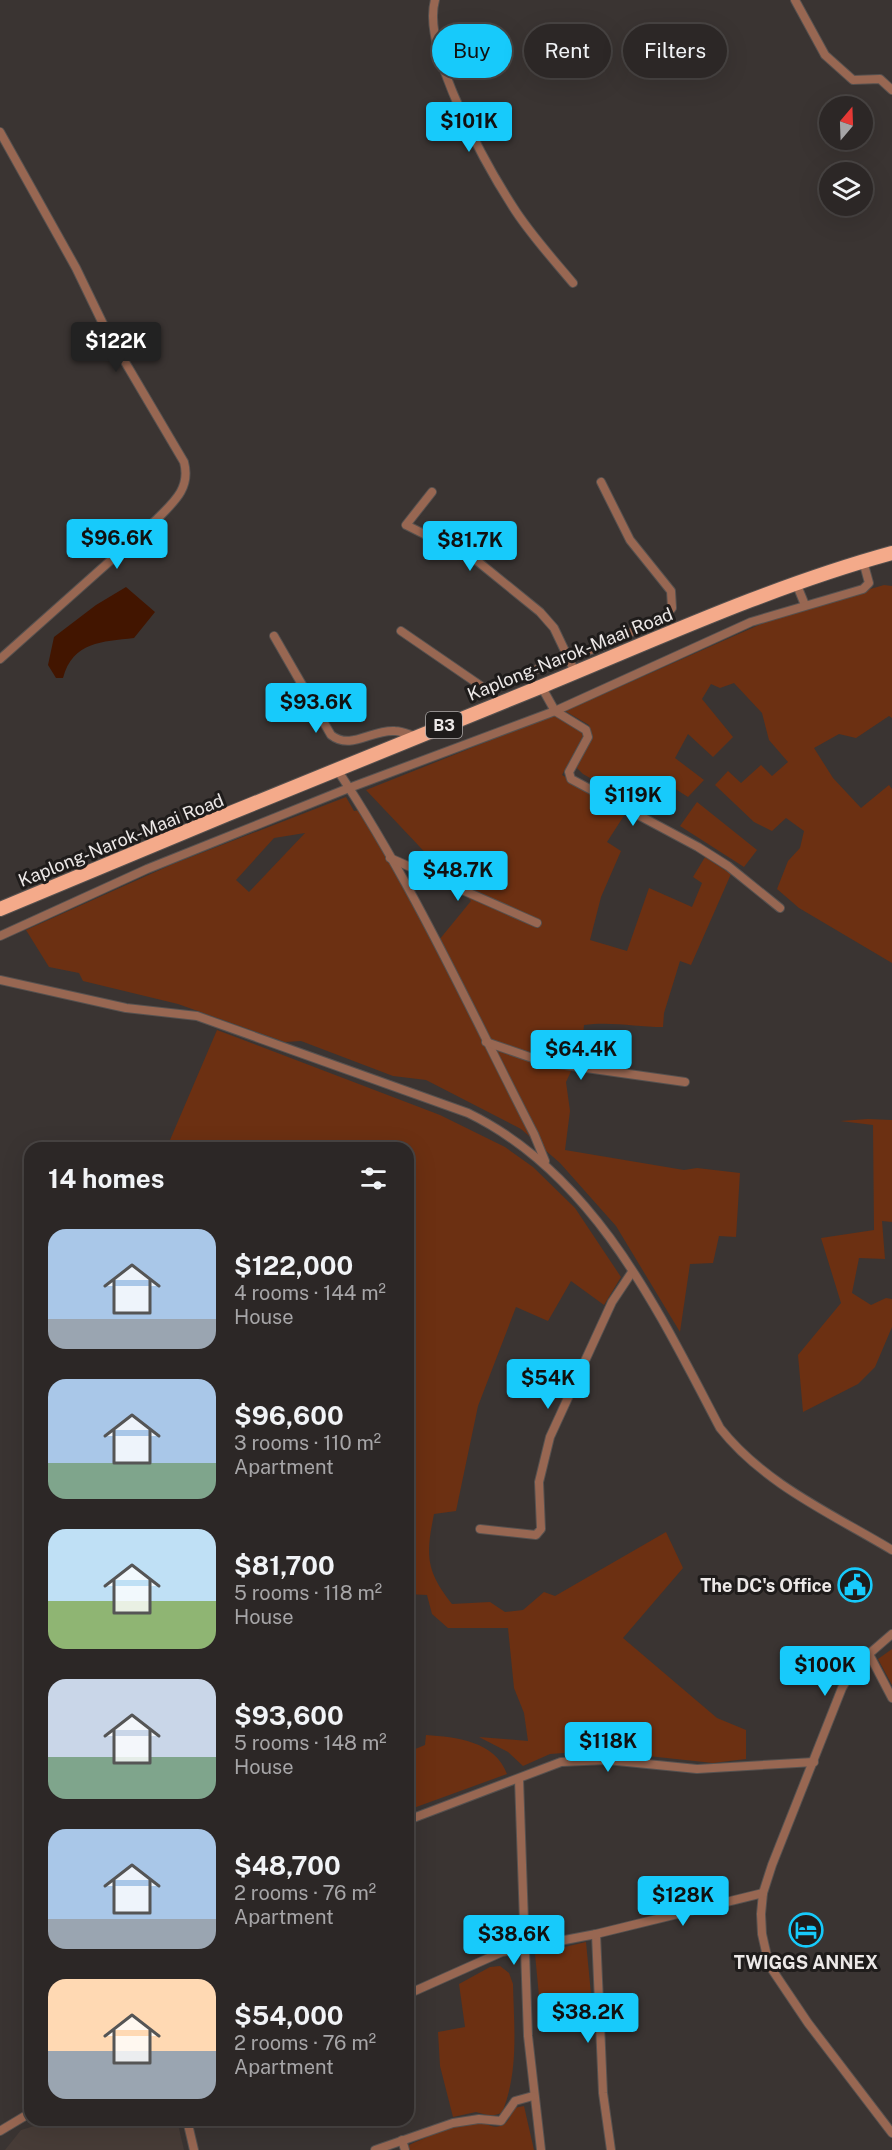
<!DOCTYPE html>
<meta charset="utf-8">
<style>
:root{--surface:#2c2726;--page:#383332;--text:#f1f3f6;--muted:#a6a5a7;--line:#484443;--accent:#17cafb}
body{margin:0;font-family:"Public Sans",sans-serif;background:var(--page);color:var(--text);height:100vh;display:flex;flex-direction:column;font-size:22px;white-space:nowrap}
*{box-sizing:border-box;margin:0}
p{font-size:20px;color:var(--muted)}
.icon{flex:none;width:33px;height:33px;fill:none;stroke:currentColor;stroke-width:2;stroke-linecap:round;stroke-linejoin:round}
.map{position:relative;flex:1;overflow:hidden}
.side{position:absolute;left:24px;top:1142px;width:390px;height:984px;display:flex;flex-direction:column;background:var(--surface);border-radius:18px;box-shadow:0 6px 24px #0002,0 0 0 2px var(--line)}
.side>*{flex:none}
.top-card{position:absolute;left:432px;top:24px;width:369px;height:54px;display:flex;gap:12px}
.needle{width:39px;rotate:19deg}
.tools{position:absolute;left:819px;top:96px;display:grid;gap:12px}
.tools a{display:grid;place-items:center;width:54px;height:54px;border-radius:50%;background:var(--surface);box-shadow:0 6px 24px #0002,0 0 0 2px var(--line);font-size:30px}
.price{position:absolute;translate:-50% -51px;padding:0 14px;border-radius:6px;background:var(--accent);color:#111;font-size:20px;line-height:39px;filter:drop-shadow(0 2px 3px #0008)}
.price::after{content:'';position:absolute;left:50%;top:36px;width:18px;height:14px;margin-left:-9px;background:inherit;clip-path:polygon(0 0,100% 0,50% 100%)}
.price.active{background:#222;color:#fff}
ul{padding:0;list-style:none}
li{display:flex;align-items:center;gap:18px;height:150px;padding:0 24px}
li span{display:grid;place-items:center;flex:none;width:168px;height:120px;border-radius:18px;color:#555}
li>.icon{margin-inline-start:auto}
span .icon{width:72px;height:72px;fill:#fffc;stroke-width:1}
li b{font-size:26px}
h2{display:flex;justify-content:space-between;align-items:center;height:72px;padding:0 24px;font-size:26px}
.chip{padding:0 21px;border-radius:27px;background:var(--surface);box-shadow:0 6px 24px #0002,0 0 0 2px var(--line);font-size:21px;line-height:54px}
.chip.active{background:var(--accent);color:#111}
.map>svg:first-child{display:block}
.built{fill:#473c37}
.green{fill:#6c3012;fill-rule:evenodd}
.water{fill:#421500}
.lines{fill:none;stroke-linecap:round;stroke-linejoin:round}
.minor-casing{stroke:#56514f;stroke-width:10}
.trunk-casing{stroke:#56514f;stroke-width:16}
.minor{stroke:#986752;stroke-width:8}
.trunk{stroke:#f4aa8a;stroke-width:14}
.labels{text-anchor:middle;dominant-baseline:central;stroke-width:6;stroke-linejoin:round;paint-order:stroke}
.shield{fill:#1f1c1b;stroke:#aeabaa;stroke-width:1.5}
.shield-label{font-size:16px;font-weight:bold;fill:#ece8e7}
.street-label{font-size:18px;fill:#ece8e7;stroke:#1f1c1b}
.poi-label{font-size:18px;font-weight:bold;fill:#ece8e7;stroke:#1f1c1b;text-anchor:end}
</style>
<div class="map">
<svg width="892" height="2150" viewBox="0 0 892 2150">
<rect width="100%" height="100%" fill="#3a3432"/>
<polygon class="built" points="54,2120 177,2120 184,2150 5,2150 21,2130"/>
<g class="green">
<polygon points="884,585 892,586 892,718 889,716 856,738 839,734 814,748 833,778 861,808 889,785 892,789 892,963 799,908 777,889 788,861 800,848 804,831 786,818 772,831 754,822 715,785 728,771 741,783 761,765 772,776 788,762 769,740 762,713 734,683 720,688 711,684 702,699 733,737 713,757 688,734 675,758 704,780 688,797 655,776 636,804 583,774 576,767 591,734 589,725 565,711 779,616"/>
<path d="M554,715L582,731L583,736L562,775L627,811L607,842L621,851L601,897L590,940L627,951L649,888L692,907L702,883L693,877L705,857L731,874L691,965L680,961L664,1013L663,1027C637,1027 610,1021 584,1025L582,1048L566,1082L570,1111L565,1150L684,1170L697,1168L740,1173L736,1237L719,1236L713,1263L690,1264L680,1332L616,1226L560,1163L521,1129L426,1080L393,1076L301,1041L285,1042L178,1004L83,981L79,973L49,967L26,930L173,864L346,797L354,811L367,809L439,940L471,901L366,790ZM305,833L249,892L236,880L274,838Z"/>
<polygon points="697,802 757,850 744,867 680,826"/>
<path d="M217,1030L440,1115L505,1147L533,1167L575,1208L621,1277L604,1305L571,1281L548,1321L516,1307L478,1406L456,1511L434,1514C426,1554 425,1570 452,1604L490,1602L505,1612L523,1610L544,1592L555,1596L666,1532L683,1568L623,1638L717,1718L746,1730V1759L713,1763L620,1753L577,1752L550,1754L523,1766L508,1752L479,1737L528,1741L524,1713L514,1688L508,1628H448L432,1614L427,1595L408,1594V1148L167,1147Z"/>
<polygon points="868,1119 892,1120 892,1222 882,1221 885,1259 859,1258 852,1293 871,1305 886,1298 892,1299 892,1327 875,1367 858,1384 803,1412 798,1355 841,1303 821,1238 874,1230 873,1125 840,1121"/>
<polygon points="892,1649 892,1685 878,1659"/>
<path d="M426,1735C456,1737 495,1741 507,1774L408,1810V1752L425,1745Z"/>
<polygon points="586,1942 591,1994 539,1996 535,1954"/>
<path d="M500,1966L509,1973L513,1984C514,2028 519,2071 502,2113L491,2116L476,2112L453,2117L440,2066L438,2032L465,2027L459,1984L490,1967Z"/>
<path d="M524,2106L534,2150H408L407,2146C422,2139 462,2121 478,2122C486,2122 492,2129 500,2126C508,2124 511,2115 514,2108Z"/>
</g>
<path class="water" d="M126,587L155,612L134,638C102,642 73,641 63,678H56L48,665L54,637L96,605Z"/>
<g class="lines">
<g class="minor-casing">
<g id="minor">
<path d="M435,0C421,49 486,165 513,207C530,234 553,259 573,283"/>
<polyline points="795,0 825,55 853,80 880,79 892,90"/>
<path d="M0,132L76,268L105,328L184,462C191,488 174,502 156,520L0,659"/>
<polyline points="432,492 406,525 476,560 540,612 554,628 575,672"/>
<polyline points="796,583 805,605"/>
<polyline points="401,631 484,688 602,646 665,616 672,608 671,591 630,540 601,482"/>
<path d="M274,636L331,735C351,751 372,729 395,731C401,731 408,734 414,736"/>
<polyline points="541,686 555,711 586,730 588,737 569,772 571,779 698,847 728,866 780,908"/>
<path d="M336,768C413,883 471,1012 534,1134L545,1161"/>
<polyline points="390,858 537,923"/>
<polyline points="0,936 147,869 349,788 555,711 751,622 863,589 869,583 863,561"/>
<path d="M0,980L126,1008L197,1016L468,1113C594,1174 658,1310 720,1428C764,1484 832,1514 892,1550"/>
<polyline points="486,1042 544,1062 685,1082"/>
<polyline points="480,1529 536,1535 541,1529 539,1482 550,1437 612,1302 632,1272"/>
<polyline points="892,1634 855,1666 842,1688 772,1865 763,1893 761,1914 762,1934 769,1965 808,2023 892,2133"/>
<polyline points="869,1654 892,1698"/>
<polyline points="519,1779 528,2036 541,2150"/>
<polyline points="408,1820 561,1762 607,1760 697,1769 814,1762"/>
<polyline points="596,1934 603,2093 611,2150"/>
<polyline points="408,1994 502,1952 596,1934 763,1893"/>
<polyline points="187,2120 194,2150"/>
<polyline points="0,2131 30,2113"/>
<polyline points="402,2140 405,2150"/>
<polyline points="375,2150 453,2123 479,2119 501,2121 515,2101 533,2096"/>
</g>
</g>
<g class="trunk-casing">
<path id="trunk" d="M0,909C181,833 363,758 545,685C659,638 772,586 892,553"/>
</g>
<use href="#minor" class="minor"/>
<use href="#trunk" class="trunk"/>
</g>
<defs>
<g id="civic-ring" transform="scale(1.725)"><circle r="9.5" fill="#1f1c1b" stroke="#17cafb" stroke-width="1.5"/><path d="M-.6-6.5H3V-4.5H.6V-3L4-1V1h2V6H-6V1h2V-1L-.6-3ZM-1.2 2.5V6h2.4V2.5Z" fill="#17cafb"/></g>
<g id="hotel-ring" transform="scale(1.725)"><circle r="9.5" fill="#1f1c1b" stroke="#17cafb" stroke-width="1.5"/><path d="M-6-4.5h1.5V1H6V5H4.5V3h-9V5H-6ZM-4 0a1.8 1.8 0 1 1 3.6 0ZM.5 0V-2.5h3Q6-2.5 6 0Z" fill="#17cafb"/></g>
</defs>
<g fill-rule="evenodd">
<use href="#civic-ring" x="855" y="1585"/>
<use href="#hotel-ring" x="806" y="1930"/>
</g>
<g class="labels">
<rect class="shield" x="426" y="712" width="36" height="26" rx="4.5"/>
<g class="shield-label">
<text x="444" y="725">B3</text>
</g>
<g class="street-label">
<text transform="translate(570 654) rotate(-22)">Kaplong-Narok-Maai Road</text>
<text transform="translate(121 840) rotate(-22)">Kaplong-Narok-Maai Road</text>
</g>
<g class="poi-label">
<text x="832" y="1585">The DC's Office</text>
<text x="806" y="1962" text-anchor="middle">TWIGGS ANNEX</text>
</g>
</g>
</svg>
<div class="tools">
<a><svg class="needle" viewBox="-14 -14 28 28"><path d="M0-13l5 13h-10z" fill="#e53935"/><path d="M0 13l5-13h-10z" fill="#a6a5a7"/></svg></a>
<a><svg class="icon" aria-label="layers" viewBox="0 0 24 24"><path d="M12 4l9 5-9 5-9-5zM3 14l9 5 9-5"/></svg></a>
</div>
<b class="price" style="left:469px;top:153px">$101K</b>
<b class="price active" style="left:116px;top:373px">$122K</b>
<b class="price" style="left:117px;top:570px">$96.6K</b>
<b class="price" style="left:470px;top:572px">$81.7K</b>
<b class="price" style="left:316px;top:734px">$93.6K</b>
<b class="price" style="left:633px;top:827px">$119K</b>
<b class="price" style="left:458px;top:902px">$48.7K</b>
<b class="price" style="left:581px;top:1081px">$64.4K</b>
<b class="price" style="left:548px;top:1410px">$54K</b>
<b class="price" style="left:825px;top:1697px">$100K</b>
<b class="price" style="left:608px;top:1773px">$118K</b>
<b class="price" style="left:683px;top:1927px">$128K</b>
<b class="price" style="left:514px;top:1966px">$38.6K</b>
<b class="price" style="left:588px;top:2044px">$38.2K</b>
<div class="top-card">
<a class="chip active">Buy</a>
<a class="chip">Rent</a>
<a class="chip">Filters</a>
</div>
<section class="side">
<h2>14 homes<svg class="icon" aria-label="filters" viewBox="0 0 24 24"><path d="M4 7h16M4 17h16"/><circle cx="9" cy="7" r="2"/><circle cx="15" cy="17" r="2"/></svg></h2>
<ul>
<li><span style="background:linear-gradient(#a9c7e8 75%,#9aa5b1 0)"><svg class="icon" aria-label="home" viewBox="0 0 24 24"><path d="M3 11l9-7 9 7M6 9v11h12V9"/></svg></span><div><b>$122,000</b><p>4 rooms · 144 m²</p><p>House</p></div></li>
<li><span style="background:linear-gradient(#a9c7e8 70%,#7fa58c 0)"><svg class="icon" aria-label="home" viewBox="0 0 24 24"><path d="M3 11l9-7 9 7M6 9v11h12V9"/></svg></span><div><b>$96,600</b><p>3 rooms · 110 m²</p><p>Apartment</p></div></li>
<li><span style="background:linear-gradient(#bfe0f5 60%,#8fb573 0)"><svg class="icon" aria-label="home" viewBox="0 0 24 24"><path d="M3 11l9-7 9 7M6 9v11h12V9"/></svg></span><div><b>$81,700</b><p>5 rooms · 118 m²</p><p>House</p></div></li>
<li><span style="background:linear-gradient(#c9d6e8 65%,#7fa58c 0)"><svg class="icon" aria-label="home" viewBox="0 0 24 24"><path d="M3 11l9-7 9 7M6 9v11h12V9"/></svg></span><div><b>$93,600</b><p>5 rooms · 148 m²</p><p>House</p></div></li>
<li><span style="background:linear-gradient(#a9c7e8 75%,#9aa5b1 0)"><svg class="icon" aria-label="home" viewBox="0 0 24 24"><path d="M3 11l9-7 9 7M6 9v11h12V9"/></svg></span><div><b>$48,700</b><p>2 rooms · 76 m²</p><p>Apartment</p></div></li>
<li><span style="background:linear-gradient(#ffd9b3 60%,#9aa5b1 0)"><svg class="icon" aria-label="home" viewBox="0 0 24 24"><path d="M3 11l9-7 9 7M6 9v11h12V9"/></svg></span><div><b>$54,000</b><p>2 rooms · 76 m²</p><p>Apartment</p></div></li>
</ul>
</section>
</div>
